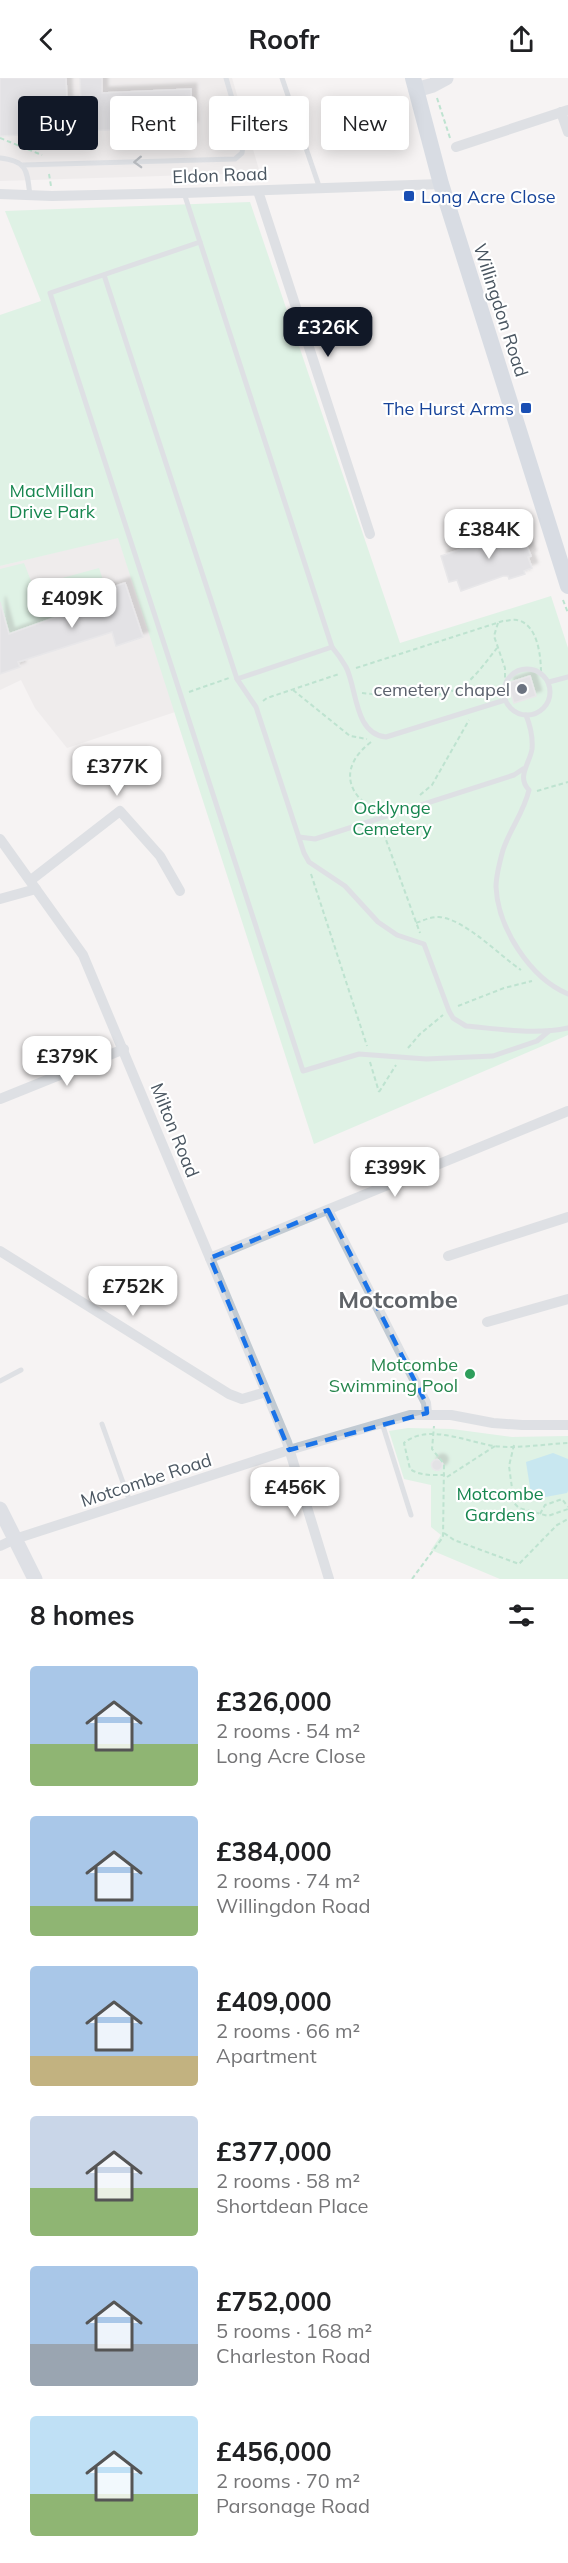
<!DOCTYPE html>
<meta charset="utf-8">
<style>
:root{--surface:#fff;--page:#f2f2f2;--text:#202124;--muted:#757577;--accent:#111827}
body{margin:0;font-family:Mulish,sans-serif;background:var(--page);color:var(--text);height:100vh;display:flex;flex-direction:column;font-size:22px;white-space:nowrap}
*{box-sizing:border-box;margin:0}
p{font-size:20px;color:var(--muted)}
.icon{flex:none;width:33px;height:33px;fill:none;stroke:currentColor;stroke-width:2;stroke-linecap:round;stroke-linejoin:round}
.map{position:relative;height:1501px;overflow:hidden}
.panel{display:flex;flex-direction:column;background:var(--surface);flex:1}
.panel>*{flex:none}
.banner{position:absolute;left:18px;top:18px;width:532px;height:54px;display:flex;gap:12px}
.price{position:absolute;translate:-50% -51px;padding:0 14px;border-radius:12px;background:#fff;color:#222;font-size:20px;line-height:39px;filter:drop-shadow(0 2px 3px #0008)}
.price::after{content:'';position:absolute;left:50%;top:36px;width:18px;height:14px;margin-left:-9px;background:inherit;clip-path:polygon(0 0,100% 0,50% 100%)}
.price.selected{background:var(--accent);color:#fff}
ul{padding:0;list-style:none}
li{display:flex;align-items:center;gap:18px;height:150px;padding:0 30px}
li span{display:grid;place-items:center;flex:none;width:168px;height:120px;border-radius:6px;color:#555}
li>.icon{margin-inline-start:auto}
span .icon{width:72px;height:72px;fill:#fffc;stroke-width:1}
li b{font-size:26px}
h2{display:flex;justify-content:space-between;align-items:center;height:72px;padding:0 30px;font-size:26px}
.tag{padding:0 21px;border-radius:6px;background:var(--surface);box-shadow:0 3px 15px #0003;font-size:21px;line-height:54px}
.tag.selected{background:var(--accent);color:#fff}
header{display:flex;justify-content:space-between;align-items:center;height:78px;padding:0 30px;background:var(--surface);font-size:27px;font-weight:700}
.map>svg:first-child{display:block}
.education{fill:#e6e4e5}
.green{fill:#c3f1d5}
.water{fill:#90daee}
.building{fill:#cdcfd5;stroke:#d7d9de;stroke-width:1.5;filter:url(#shadow)}
.lines{fill:none;stroke-linecap:round;stroke-linejoin:round}
.path{stroke:#7ad0a6;stroke-width:2;stroke-dasharray:4.5 3;stroke-linecap:butt}
.lane{stroke:#c1cad2;stroke-width:5}
.street{stroke:#c1cad2;stroke-width:10}
.secondary{stroke:#c1cbd6;stroke-width:15}
.primary{stroke:#b3c2d1;stroke-width:16}
.oneway{stroke:#6e7983}
.marked{fill:none;stroke:#1a73e8;stroke-width:4.5;stroke-dasharray:12 8;stroke-linejoin:round}
.transit-dot{fill:#1a4fb4;stroke:#fff;stroke-width:2}
.worship-dot{fill:#6b7280;stroke:#fff;stroke-width:2}
.leisure-dot{fill:#2e9e5b;stroke:#fff;stroke-width:2}
.labels{text-anchor:middle;dominant-baseline:central;stroke-width:4.5;stroke-linejoin:round;paint-order:stroke}
.street-label{font-size:18px;fill:#4a5661;stroke:#fff}
.transit-label{font-size:18px;fill:#164399;stroke:#fff;text-anchor:start}
.park-label{font-size:18px;fill:#17864f;stroke:#fff}
.worship-label{font-size:18px;fill:#5b616d;stroke:#fff;text-anchor:end}
.leisure-label{font-size:18px;fill:#27864d;stroke:#fff;text-anchor:end}
.district-label{font-size:24px;font-weight:bold;fill:#5f6368;stroke:#fff}
</style>
<header><svg class="icon" aria-label="back" viewBox="0 0 24 24"><path d="M15 5l-7 7 7 7"/></svg>Roofr<svg class="icon" aria-label="share" viewBox="0 0 24 24"><path d="M12 15V3M7 8l5-5 5 5M5 13v7h14v-7"/></svg></header>
<div class="map">
<svg width="568" height="1501" viewBox="0 0 568 1501">
<defs>
<filter id="shadow"><feDropShadow dx="5.5" dy="-5.5" stdDeviation="1.5" flood-color="#0004"/></filter>
</defs>
<rect width="100%" height="100%" fill="#f5f3f3"/>
<g class="education">
<polygon points="0,0 232,0 260,95 0,103"/>
<polygon points="118,459 175,634 67,670 35,630 21,602 0,612 0,488"/>
</g>
<g class="green">
<polygon points="250,124 400,565 551,518 568,570 568,957 314,1066 118,460 0,488 0,237 41,223 5,133"/>
<polygon points="24,485 33,508 99,490 106,511 101,513 104,522 9,556 0,524 0,491"/>
<polygon points="408,1350 452,1351 512,1359 568,1358 568,1501 500,1501 431,1472 441,1457 431,1449 431,1407 404,1401 389,1353"/>
</g>
<polygon class="water" points="553,1375 568,1381 568,1413 567,1415 540,1420 531,1416 526,1384"/>
<g class="building">
<polygon points="0,0 66,0 67,25 81,25 80,0 102,0 102,15 191,11 192,49 82,53 82,40 65,41 66,55 0,58"/>
<polygon points="519,449 531,478 528,479 532,490 524,493 525,496 509,501 508,498 503,498 461,513 457,502 449,504 441,478 492,461 491,458"/>
<polygon points="125,505 143,559 116,568 112,554 18,584 20,589 0,596 0,524 9,556 104,522 101,513"/>
<polygon points="530,598 536,618 514,625 508,605"/>
<circle cx="437" cy="1387" r="5.5"/>
</g>
<g class="lines">
<g class="path">
<polyline points="437,20 450,60"/>
<polyline points="0,60 42,77"/>
<polyline points="49,96 51,108"/>
<polyline points="563,522 568,535"/>
<polyline points="498,545 494,558 505,590 505,606"/>
<path d="M356,590L503,543C507,543 513,541 517,542C538,546 541,579 541,595"/>
<polyline points="293,612 350,658 367,661"/>
<polyline points="189,614 229,600"/>
<path d="M362,615C395,618 448,627 473,599C482,590 489,580 497,570"/>
<polyline points="263,623 267,620 339,596"/>
<path d="M371,664C342,686 343,714 375,732"/>
<polyline points="537,713 568,704"/>
<polyline points="420,717 432,707 469,642"/>
<polyline points="381,748 420,855"/>
<polyline points="311,796 367,968"/>
<path d="M416,845C424,842 430,839 439,839C465,841 500,878 521,892"/>
<polyline points="458,928 504,910 532,903"/>
<polyline points="408,970 420,956 443,937"/>
<polyline points="370,984 379,1014"/>
<polyline points="379,1014 396,987"/>
<polyline points="514,1367 509,1388 514,1425 519,1430 548,1438 568,1431"/>
<path d="M445,1397C433,1397 420,1398 410,1391L404,1365C428,1345 467,1364 494,1368C517,1371 544,1366 568,1365"/>
<polyline points="447,1399 495,1368"/>
<polyline points="540,1436 545,1427 562,1421 568,1429"/>
<polyline points="444,1455 454,1462 519,1486 557,1447 568,1441"/>
<polyline points="412,1501 443,1459 444,1386 432,1371 434,1348"/>
</g>
<g class="lane">
<polyline points="282,0 320,111"/>
<path d="M0,80C28,83 27,93 30,118"/>
<polyline points="23,87 235,81 242,75 244,61 226,0"/>
<path d="M184,115L332,569C337,575 342,582 346,589C357,610 354,656 386,659L505,622"/>
<polyline points="200,164 50,215 303,993 359,976 426,981 493,978 537,963 549,953"/>
<path d="M104,197L237,601L256,629L304,775L309,784L345,808L378,844L397,857L424,866L449,933L453,940L466,948C500,951 535,957 568,950"/>
<circle cx="527" cy="614" r="23"/>
<polyline points="237,601 332,569"/>
<polyline points="549,604 568,599"/>
<path d="M526,637C530,647 533,659 532,671C530,685 516,699 529,712C524,734 510,751 503,772C500,783 496,797 496,809C498,850 530,900 568,916"/>
<polyline points="299,759 315,761 514,697 523,691"/>
<polyline points="0,1303 21,1292"/>
<polyline points="382,1345 411,1437"/>
<polyline points="102,1346 130,1424"/>
</g>
<g class="street">
<polyline points="561,34 568,54"/>
<polyline points="456,69 568,32"/>
<polyline points="258,113 370,456"/>
<polyline points="0,116 52,118 184,115 441,106"/>
<polyline points="0,761 83,877 287,1364 329,1501"/>
<polyline points="31,802 120,733 160,778 180,813"/>
<polyline points="0,821 36,811"/>
<polyline points="0,1021 124,971"/>
<polyline points="328,1132 426,1325 427,1335"/>
<polyline points="0,1173 229,1316 242,1321 266,1314"/>
<polyline points="448,1178 568,1139"/>
<polyline points="210,1180 568,1033"/>
<polyline points="487,1244 568,1221"/>
<polyline points="0,1468 15,1461 289,1372 410,1337 451,1337 493,1345 522,1347 568,1347"/>
</g>
<g class="secondary">
<polyline points="416,12 433,7 446,0"/>
<polyline points="0,1431 35,1501"/>
</g>
<polyline class="primary" points="413,0 441,106 568,508"/>
</g>
<defs><path id="oneway-chevron" d="M-2-3.5L2.5 0L-2 3.5" fill="none" stroke-width="1.6" stroke-linecap="round" stroke-linejoin="round" transform="scale(1.5)"/></defs>
<use class="oneway" href="#oneway-chevron" transform="translate(138 84) rotate(178)"/>
<path d="M0 0H568V1501H0ZM328,1132L426,1325L427,1335L289,1372L210,1180Z" fill="#f5f3f3" fill-opacity=".55" fill-rule="evenodd"/>
<path class="marked" d="M328,1132L426,1325L427,1335L289,1372L210,1180Z"/>
<g class="transit-dot">
<rect x="403" y="112" width="12" height="12" rx="3"/>
<rect x="520" y="324" width="12" height="12" rx="3"/>
</g>
<circle class="worship-dot" cx="522" cy="611" r="6"/>
<circle class="leisure-dot" cx="470" cy="1296" r="6"/>
<g class="labels">
<g class="street-label">
<text transform="translate(220 97) rotate(-2)">Eldon Road</text>
<text transform="translate(501 232) rotate(72)">Willingdon Road</text>
<text transform="translate(175 1052) rotate(68)">Milton Road</text>
<text transform="translate(146 1402) rotate(-18)">Motcombe Road</text>
</g>
<g class="transit-label">
<text x="421" y="118">Long Acre Close</text>
<text x="514" y="330" text-anchor="end">The Hurst Arms</text>
</g>
<g class="park-label">
<text x="52" y="412">MacMillan<tspan x="52" dy="21">Drive Park</tspan></text>
<text x="392" y="729">Ocklynge<tspan x="392" dy="21">Cemetery</tspan></text>
<text x="500" y="1415">Motcombe<tspan x="500" dy="21">Gardens</tspan></text>
</g>
<g class="worship-label">
<text x="510" y="611">cemetery chapel</text>
</g>
<g class="leisure-label">
<text x="458" y="1286">Motcombe<tspan x="458" dy="21">Swimming Pool</tspan></text>
</g>
<g class="district-label">
<text x="398" y="1221">Motcombe</text>
</g>
</g>
</svg>
<b class="price selected" style="left:328px;top:280px">£326K</b>
<b class="price" style="left:489px;top:482px">£384K</b>
<b class="price" style="left:72px;top:551px">£409K</b>
<b class="price" style="left:117px;top:719px">£377K</b>
<b class="price" style="left:67px;top:1009px">£379K</b>
<b class="price" style="left:395px;top:1120px">£399K</b>
<b class="price" style="left:133px;top:1239px">£752K</b>
<b class="price" style="left:295px;top:1440px">£456K</b>
<div class="banner">
<a class="tag selected">Buy</a>
<a class="tag">Rent</a>
<a class="tag">Filters</a>
<a class="tag">New</a>
</div>
</div>
<section class="panel">
<h2>8 homes<svg class="icon" aria-label="filters" viewBox="0 0 24 24"><path d="M4 7h16M4 17h16"/><circle cx="9" cy="7" r="2"/><circle cx="15" cy="17" r="2"/></svg></h2>
<ul>
<li><span style="background:linear-gradient(#a9c7e8 65%,#8fb573 0)"><svg class="icon" aria-label="home" viewBox="0 0 24 24"><path d="M3 11l9-7 9 7M6 9v11h12V9"/></svg></span><div><b>£326,000</b><p>2 rooms · 54 m²</p><p>Long Acre Close</p></div></li>
<li><span style="background:linear-gradient(#a9c7e8 75%,#8fb573 0)"><svg class="icon" aria-label="home" viewBox="0 0 24 24"><path d="M3 11l9-7 9 7M6 9v11h12V9"/></svg></span><div><b>£384,000</b><p>2 rooms · 74 m²</p><p>Willingdon Road</p></div></li>
<li><span style="background:linear-gradient(#a9c7e8 75%,#c2b280 0)"><svg class="icon" aria-label="home" viewBox="0 0 24 24"><path d="M3 11l9-7 9 7M6 9v11h12V9"/></svg></span><div><b>£409,000</b><p>2 rooms · 66 m²</p><p>Apartment</p></div></li>
<li><span style="background:linear-gradient(#c9d6e8 60%,#8fb573 0)"><svg class="icon" aria-label="home" viewBox="0 0 24 24"><path d="M3 11l9-7 9 7M6 9v11h12V9"/></svg></span><div><b>£377,000</b><p>2 rooms · 58 m²</p><p>Shortdean Place</p></div></li>
<li><span style="background:linear-gradient(#a9c7e8 65%,#9aa5b1 0)"><svg class="icon" aria-label="home" viewBox="0 0 24 24"><path d="M3 11l9-7 9 7M6 9v11h12V9"/></svg></span><div><b>£752,000</b><p>5 rooms · 168 m²</p><p>Charleston Road</p></div></li>
<li><span style="background:linear-gradient(#bfe0f5 65%,#8fb573 0)"><svg class="icon" aria-label="home" viewBox="0 0 24 24"><path d="M3 11l9-7 9 7M6 9v11h12V9"/></svg></span><div><b>£456,000</b><p>2 rooms · 70 m²</p><p>Parsonage Road</p></div></li>
</ul>
</section>
